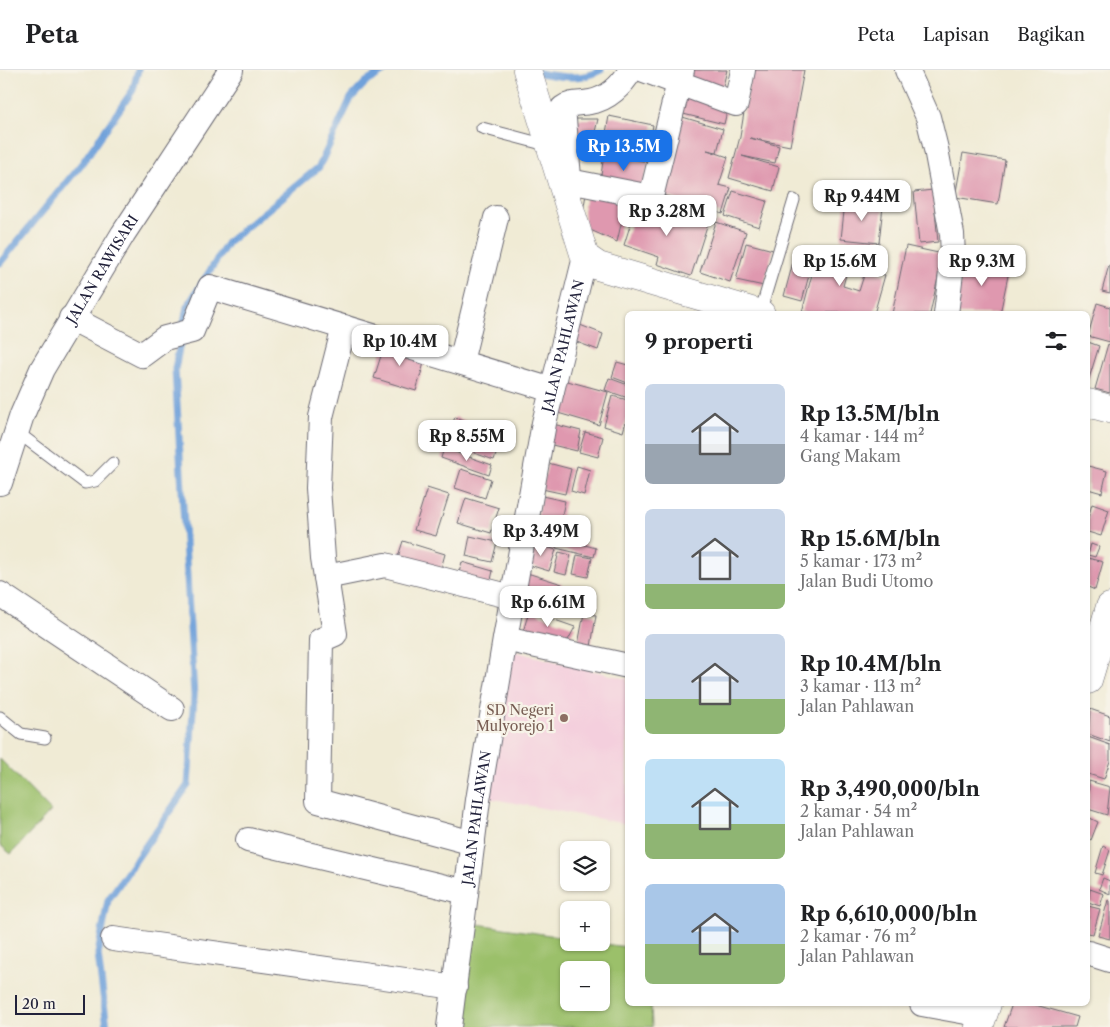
<!DOCTYPE html>
<html lang="id">
<meta charset="utf-8">
<style>
:root{--surface:#fff;--page:#f2f2f2;--text:#202124;--muted:#757577;--line:#e0e0e0;--accent:#1a73e8}
body{margin:0;font-family:"Libre Caslon Text",serif;background:var(--page);color:var(--text);height:100vh;display:flex;flex-direction:column;font-size:19px;white-space:nowrap}
*{box-sizing:border-box;margin:0}
p{font-size:16px;color:var(--muted)}
.icon{flex:none;width:28px;height:28px;fill:none;stroke:currentColor;stroke-width:2;stroke-linecap:round;stroke-linejoin:round}
.map{position:relative;flex:1;overflow:hidden}
.details{position:absolute;left:625px;top:241px;width:465px;height:695px;display:flex;flex-direction:column;background:var(--surface);border-radius:8px;box-shadow:0 1px 4px #0004}
.details>*{flex:none}
.buttons{position:absolute;left:560px;top:771px;display:grid;gap:10px}
.buttons a{display:grid;place-items:center;width:50px;height:50px;border-radius:8px;background:var(--surface);box-shadow:0 1px 4px #0004;font-size:25px}
.scale{position:absolute;left:15px;bottom:12px;width:70px;box-sizing:border-box;padding-left:5px;border:2px solid #22223b;border-top:0;font-size:14px;line-height:18px;white-space:nowrap;color:#22223b;-webkit-text-stroke:4px #f7f3e8;paint-order:stroke}
.price{position:absolute;translate:-50% -42px;padding:0 11px;border-radius:10px;background:#fff;color:#222;font-size:16px;line-height:32px;filter:drop-shadow(0 1px 2px #0008)}
.price::after{content:'';position:absolute;left:50%;top:30px;width:15px;height:11px;margin-left:-8px;background:inherit;clip-path:polygon(0 0,100% 0,50% 100%)}
.price.on{background:var(--accent);color:#fff}
ul{padding:0;list-style:none}
li{display:flex;align-items:center;gap:15px;height:125px;padding:0 20px}
li span{display:grid;place-items:center;flex:none;width:140px;height:100px;border-radius:8px;color:#555}
li>.icon{margin-inline-start:auto}
span .icon{width:60px;height:60px;fill:#fffc;stroke-width:1}
li b{font-size:21px}
h2{display:flex;justify-content:space-between;align-items:center;height:60px;padding:0 20px;font-size:21px}
header{display:flex;align-items:center;gap:30px;box-sizing:border-box;height:70px;padding:0 25px;background:var(--surface);border-bottom:1px solid var(--line)}
header strong{font-size:24px}
nav{display:flex;gap:28px;margin-inline-start:auto;font-size:18px}
.map>svg:first-child{display:block}
.built{fill:#f4cfdd}
.green{fill:#9bc06b;stroke:#5e7153;fill-rule:evenodd}
.lines{fill:none;stroke-linecap:round;stroke-linejoin:round}
.stream{stroke:#6fa1da;stroke-width:7}
.building{fill:#df98af}
.lane-casing{stroke:#6a6871;stroke-width:13}
.street-casing{stroke:#6a6871;stroke-width:26}
.secondary-casing{stroke:#6a6871;stroke-width:29}
.lane{stroke:#fff;stroke-width:11}
.street{stroke:#fff;stroke-width:24}
.secondary{stroke:#fff;stroke-width:28}
.education-dot{fill:#8d6e63;stroke:#f7f3e8;stroke-width:2}
.labels{text-anchor:middle;dominant-baseline:central;stroke-width:4.5;stroke-linejoin:round;paint-order:stroke}
.street-label{font-size:14px;fill:#22223b;stroke:#f7f3e8}
.education-label{font-size:14px;fill:#785e54;stroke:#f7f3e8;text-anchor:end}
</style>
<header>
<strong>Peta</strong>
<nav><a>Peta</a><a>Lapisan</a><a>Bagikan</a></nav>
</header>
<div class="map">
<svg width="1110" height="957" viewBox="0 0 1110 957">
<rect width="100%" height="100%" fill="#f7f3e8"/>
<filter id="ink" filterUnits="userSpaceOnUse"><feTurbulence type="fractalNoise" baseFrequency=".02" numOctaves="2"/><feDisplacementMap in="SourceGraphic" scale="10" xChannelSelector="R" yChannelSelector="G"/><feConvolveMatrix kernelMatrix="1 2 1 2 8 2 1 2 1" color-interpolation-filters="sRGB"/></filter>
<filter id="wash" filterUnits="userSpaceOnUse"><feTurbulence type="fractalNoise" baseFrequency=".0096" numOctaves="4" result="noise"/><feDisplacementMap in="SourceGraphic" scale="20" xChannelSelector="R" yChannelSelector="G"/><feGaussianBlur stdDeviation="1.12" result="paint"/><feColorMatrix in="noise" values="0 0 0 0 0 0 0 0 0 0 0 0 0 0 0 0 0 1.4 0 .05"/><feComposite in="paint" operator="in"/></filter>
<g filter="url(#wash)">
<rect width="100%" height="100%" fill="#f0ebd5"/>
<polygon class="built" points="513,581 627,609 627,754 488,728"/>
<g class="green">
<polygon points="0,689 51,741 11,784 0,775"/>
<path d="M471,853L569,868V872L596,873L627,877L628,934H651L652,957H457ZM569,900H601V932H569Z"/>
</g>
<g class="lines">
<g class="stream">
<path d="M533,2C558,6 579,12 601,0"/>
<polyline points="0,193 83,92 133,20 138,0"/>
<polyline points="183,257 187,237 228,172 319,97 351,28 366,12 386,0"/>
<polyline points="107,957 98,884 108,830 188,715 194,626 175,299 181,268"/>
</g>
</g>
<g id="blocks">
<g class="building">
<polygon points="686,0 727,0 721,24 684,10"/>
<polygon points="751,0 804,0 790,76 750,68 779,76 775,93 742,86 779,97 773,121 729,108 740,67"/>
<polygon points="681,18 729,33 724,54 675,42"/>
<polygon points="609,46 653,55 648,83 604,74"/>
<polygon points="679,46 723,59 717,82 707,80 728,87 719,115 731,118 723,144 656,123"/>
<polygon points="573,49 598,49 592,75 574,69"/>
<polygon points="963,83 1005,90 998,134 955,127"/>
<polygon points="604,84 649,92 642,120 600,113"/>
<polygon points="587,119 627,128 617,172 586,158 583,141"/>
<polygon points="933,120 938,172 919,174 914,122"/>
<polygon points="733,121 767,131 759,157 725,146"/>
<polygon points="638,130 708,153 691,206 657,194 659,187 624,175"/>
<polygon points="845,132 883,136 879,173 841,169"/>
<polygon points="716,152 746,162 730,212 700,202"/>
<polygon points="746,173 773,180 764,216 736,210"/>
<polygon points="906,176 943,184 930,244 892,244"/>
<polygon points="819,178 851,186 843,216 859,221 866,199 885,205 874,244 802,242"/>
<polygon points="796,181 814,187 802,231 784,226"/>
<polygon points="966,186 1010,196 1000,244 953,244"/>
<polygon points="1109,195 1110,195 1110,223 1102,221"/>
<polygon points="1097,233 1110,237 1110,272 1088,266"/>
<polygon points="580,255 603,264 598,280 574,271"/>
<polygon points="1088,272 1099,276 1088,312"/>
<polygon points="385,273 426,286 416,321 374,308"/>
<polygon points="1108,274 1110,275 1110,323 1095,319"/>
<polygon points="617,292 628,295 628,313 612,307"/>
<polygon points="609,308 628,315 628,328 605,320"/>
<polygon points="560,309 608,322 599,355 551,341"/>
<polygon points="612,326 628,330 628,344 623,362 604,356"/>
<polygon points="455,347 478,356 468,384 445,375"/>
<polygon points="553,354 581,361 577,381 548,374"/>
<polygon points="483,358 503,365 494,390 474,383"/>
<polygon points="585,362 603,367 598,387 579,382"/>
<polygon points="444,378 492,395 489,405 441,388"/>
<polygon points="548,393 571,399 565,424 542,419"/>
<polygon points="577,396 590,400 584,425 571,421"/>
<polygon points="1088,396 1107,401 1102,423 1088,419"/>
<polygon points="461,399 491,409 485,428 455,418"/>
<polygon points="427,418 449,425 436,466 414,460"/>
<polygon points="542,426 565,431 560,454 537,449"/>
<polygon points="466,428 499,438 491,463 458,453"/>
<polygon points="1092,434 1109,440 1101,466 1088,462 1088,448"/>
<polygon points="470,466 497,472 492,492 466,486"/>
<polygon points="558,468 596,478 594,487 556,478"/>
<polygon points="403,471 445,484 439,506 396,493"/>
<polygon points="532,472 556,480 549,501 526,494"/>
<polygon points="1091,474 1099,477 1095,487 1088,485"/>
<polygon points="559,482 571,485 566,505 554,502"/>
<polygon points="577,485 592,488 588,507 573,504"/>
<polygon points="1088,488 1103,492 1095,520 1088,517"/>
<polygon points="462,492 493,501 489,518 457,509"/>
<polygon points="524,502 562,514 556,537 517,525"/>
<polygon points="529,541 575,557 566,574 523,562"/>
<polygon points="584,543 596,545 591,577 578,575"/>
<polygon points="1090,639 1110,646 1110,672 1088,664"/>
<polygon points="1088,667 1110,675 1110,691 1104,709 1088,704"/>
<polygon points="1089,711 1110,717 1107,745 1088,739"/>
<polygon points="1088,747 1098,752 1091,770 1088,768"/>
<polygon points="1103,776 1110,780 1102,805 1095,803"/>
<polygon points="1103,808 1110,811 1110,824 1099,819"/>
<polygon points="1090,819 1104,824 1100,836 1088,832"/>
<polygon points="1108,830 1110,831 1110,869 1098,866"/>
<polygon points="1088,836 1100,839 1093,864 1088,863"/>
<polygon points="1012,934 1032,934 1078,947 1075,957 1004,957"/>
</g>
</g>
</g>
<g filter="url(#ink)">
<use href="#blocks" fill-opacity="0" stroke="#6a6871" stroke-width="1"/>
<g class="lines">
<g class="lane-casing">
<g id="lane">
<polyline points="482,58 550,76"/>
<polyline points="760,243 794,130"/>
<polyline points="17,362 85,413 95,411 113,393"/>
<polyline points="0,647 21,664 45,668"/>
</g>
</g>
<g class="street-casing">
<g id="street">
<polyline points="644,0 736,34 743,0"/>
<polyline points="907,0 928,47 936,79 952,164 953,186 946,244"/>
<path d="M569,107L563,38C571,32 581,34 590,32C608,29 622,15 631,0"/>
<polyline points="562,113 569,111 651,127 682,0"/>
<polyline points="71,248 142,285 165,268 192,261 210,217 552,320"/>
<polyline points="344,257 321,347 318,418 323,488 335,564 321,570 318,731 473,773"/>
<polyline points="461,292 496,148"/>
<path id="s1" d="M0,413L22,345L42,299L123,164L231,0"/>
<polyline points="326,507 385,495 512,527"/>
<polyline points="0,524 172,639"/>
<polyline points="505,569 628,596"/>
<polyline points="248,770 466,822"/>
<polyline points="113,869 455,917"/>
<polyline points="1088,883 1110,890"/>
<polyline points="922,934 983,945"/>
<path id="s2" d="M449,957L478,730L505,569L544,353L585,187"/>
</g>
</g>
<g class="secondary-casing">
<g id="secondary">
<polyline points="527,0 585,187 598,196 761,244"/>
<polyline points="1088,333 1110,339"/>
<polyline points="1088,610 1110,537"/>
<polyline points="979,957 987,934"/>
</g>
</g>
<use href="#lane" class="lane"/>
<use href="#street" class="street"/>
<use href="#secondary" class="secondary"/>
</g>
</g>
<circle class="education-dot" cx="564" cy="648" r="5"/>
<g class="labels">
<g class="street-label">
<text stroke="none"><textPath href="#s1" startOffset="238">JALAN RAWISARI</textPath></text>
<text stroke="none"><textPath href="#s2" startOffset="691">JALAN PAHLAWAN</textPath></text>
<text stroke="none"><textPath href="#s2" startOffset="211">JALAN PAHLAWAN</textPath></text>
</g>
<g class="education-label">
<text x="554" y="640">SD Negeri<tspan x="554" dy="16">Mulyorejo 1</tspan></text>
</g>
</g>
</svg>
<div class="buttons">
<a><svg class="icon" aria-label="layers" viewBox="0 0 24 24"><path d="M12 4l9 5-9 5-9-5zM3 14l9 5 9-5"/></svg></a>
<a>+</a>
<a>−</a>
</div>
<div class="scale">20 m</div>
<b class="price on" style="left:624px;top:102px">Rp 13.5M</b>
<b class="price" style="left:862px;top:152px">Rp 9.44M</b>
<b class="price" style="left:667px;top:167px">Rp 3.28M</b>
<b class="price" style="left:840px;top:217px">Rp 15.6M</b>
<b class="price" style="left:982px;top:217px">Rp 9.3M</b>
<b class="price" style="left:400px;top:297px">Rp 10.4M</b>
<b class="price" style="left:467px;top:392px">Rp 8.55M</b>
<b class="price" style="left:541px;top:487px">Rp 3.49M</b>
<b class="price" style="left:548px;top:558px">Rp 6.61M</b>
<section class="details">
<h2>9 properti<svg class="icon" aria-label="filters" viewBox="0 0 24 24"><path d="M4 7h16M4 17h16"/><circle cx="9" cy="7" r="2"/><circle cx="15" cy="17" r="2"/></svg></h2>
<ul>
<li><span style="background:linear-gradient(#c9d6e8 60%,#9aa5b1 0)"><svg class="icon" aria-label="home" viewBox="0 0 24 24"><path d="M3 11l9-7 9 7M6 9v11h12V9"/></svg></span><div><b>Rp 13.5M/bln</b><p>4 kamar · 144 m²</p><p>Gang Makam</p></div></li>
<li><span style="background:linear-gradient(#c9d6e8 75%,#8fb573 0)"><svg class="icon" aria-label="home" viewBox="0 0 24 24"><path d="M3 11l9-7 9 7M6 9v11h12V9"/></svg></span><div><b>Rp 15.6M/bln</b><p>5 kamar · 173 m²</p><p>Jalan Budi Utomo</p></div></li>
<li><span style="background:linear-gradient(#c9d6e8 65%,#8fb573 0)"><svg class="icon" aria-label="home" viewBox="0 0 24 24"><path d="M3 11l9-7 9 7M6 9v11h12V9"/></svg></span><div><b>Rp 10.4M/bln</b><p>3 kamar · 113 m²</p><p>Jalan Pahlawan</p></div></li>
<li><span style="background:linear-gradient(#bfe0f5 65%,#8fb573 0)"><svg class="icon" aria-label="home" viewBox="0 0 24 24"><path d="M3 11l9-7 9 7M6 9v11h12V9"/></svg></span><div><b>Rp 3,490,000/bln</b><p>2 kamar · 54 m²</p><p>Jalan Pahlawan</p></div></li>
<li><span style="background:linear-gradient(#a9c7e8 60%,#8fb573 0)"><svg class="icon" aria-label="home" viewBox="0 0 24 24"><path d="M3 11l9-7 9 7M6 9v11h12V9"/></svg></span><div><b>Rp 6,610,000/bln</b><p>2 kamar · 76 m²</p><p>Jalan Pahlawan</p></div></li>
</ul>
</section>
</div>
